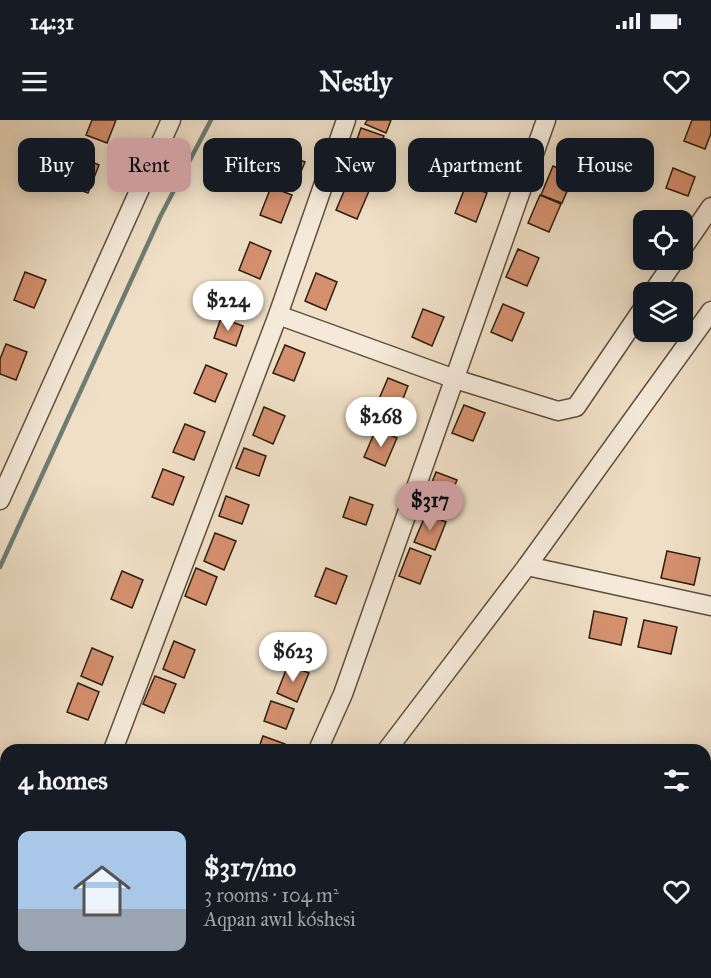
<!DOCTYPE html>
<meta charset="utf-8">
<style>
:root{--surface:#171b24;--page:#242831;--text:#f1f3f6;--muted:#9ea1a6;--line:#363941;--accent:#c59692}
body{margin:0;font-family:"IM FELL Great Primer",serif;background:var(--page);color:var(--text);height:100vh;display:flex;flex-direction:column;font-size:22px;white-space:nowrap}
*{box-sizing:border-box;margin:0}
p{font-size:20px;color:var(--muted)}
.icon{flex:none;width:33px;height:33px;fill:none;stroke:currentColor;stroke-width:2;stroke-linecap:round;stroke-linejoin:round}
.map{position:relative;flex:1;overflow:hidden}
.drawer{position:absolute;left:0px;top:624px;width:711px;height:234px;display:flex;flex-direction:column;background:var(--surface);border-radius:18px 18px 0 0;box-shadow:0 3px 15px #0003}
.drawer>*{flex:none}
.hud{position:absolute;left:18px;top:18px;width:675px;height:54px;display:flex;gap:12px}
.buttons{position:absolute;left:633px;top:90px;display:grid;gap:12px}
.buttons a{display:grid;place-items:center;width:60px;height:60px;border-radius:12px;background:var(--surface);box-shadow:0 3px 15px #0003;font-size:30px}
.price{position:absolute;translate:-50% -51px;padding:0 14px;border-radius:21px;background:#fff;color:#222;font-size:20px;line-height:39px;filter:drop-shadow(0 2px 3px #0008)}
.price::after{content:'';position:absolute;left:50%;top:36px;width:18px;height:14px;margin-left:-9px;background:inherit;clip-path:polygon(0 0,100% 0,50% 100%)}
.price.on{background:var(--accent);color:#111}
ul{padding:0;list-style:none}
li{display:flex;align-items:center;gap:18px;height:150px;padding:0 18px}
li+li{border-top:2px solid var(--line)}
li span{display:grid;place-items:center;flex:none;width:168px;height:120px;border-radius:12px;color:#555}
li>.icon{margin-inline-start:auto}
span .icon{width:72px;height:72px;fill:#fffc;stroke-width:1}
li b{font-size:26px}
h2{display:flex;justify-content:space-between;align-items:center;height:72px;padding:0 18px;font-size:26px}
.chip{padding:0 21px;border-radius:12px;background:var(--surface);box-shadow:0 3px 15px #0003;font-size:21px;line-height:54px}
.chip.on{background:var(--accent);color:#111}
.status{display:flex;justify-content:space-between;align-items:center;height:42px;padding:0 30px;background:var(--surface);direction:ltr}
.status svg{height:16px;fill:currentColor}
header{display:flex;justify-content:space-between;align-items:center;height:78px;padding:0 18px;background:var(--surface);font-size:27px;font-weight:700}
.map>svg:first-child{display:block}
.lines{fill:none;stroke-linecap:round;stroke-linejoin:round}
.stream{stroke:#6e7d72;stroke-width:4.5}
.building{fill:#d5906f;stroke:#2d1e0e;stroke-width:1.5}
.minor-casing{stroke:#5e4e3c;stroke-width:21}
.minor{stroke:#f5eada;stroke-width:18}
</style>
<div class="status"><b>14:31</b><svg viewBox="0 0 49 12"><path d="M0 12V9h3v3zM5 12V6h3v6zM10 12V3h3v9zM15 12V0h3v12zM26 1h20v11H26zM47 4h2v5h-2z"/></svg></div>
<header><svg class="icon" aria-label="menu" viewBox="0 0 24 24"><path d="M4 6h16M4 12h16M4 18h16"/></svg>Nestly<svg class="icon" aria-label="heart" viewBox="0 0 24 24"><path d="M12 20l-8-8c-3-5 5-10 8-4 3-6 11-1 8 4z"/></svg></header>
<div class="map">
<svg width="711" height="858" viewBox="0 0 711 858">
<rect width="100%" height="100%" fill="#efdfc6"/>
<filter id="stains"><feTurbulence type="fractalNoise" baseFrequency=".00333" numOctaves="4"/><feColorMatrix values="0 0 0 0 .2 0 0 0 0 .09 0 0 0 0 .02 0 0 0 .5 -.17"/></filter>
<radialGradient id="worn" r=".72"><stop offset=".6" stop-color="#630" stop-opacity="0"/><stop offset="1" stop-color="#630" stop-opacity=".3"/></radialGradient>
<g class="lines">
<polyline class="stream" points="0,447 161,95 211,0"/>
</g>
<g class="building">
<polygon points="92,0 116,0 107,23 86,15"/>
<polygon points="367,0 391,0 386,13 365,4"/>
<polygon points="692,0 711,0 711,13 705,29 684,21"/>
<polygon points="361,8 384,16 377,36 354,28"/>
<polygon points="488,19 509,27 498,55 477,47"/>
<polygon points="284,34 305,42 293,71 272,62"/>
<polygon points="78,36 99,45 88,73 67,65"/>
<polygon points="553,46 574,55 562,83 541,75"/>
<polygon points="673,48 695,57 688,76 666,68"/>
<polygon points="348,62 369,71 357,99 336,90"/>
<polygon points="466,65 487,73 476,102 455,93"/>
<polygon points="271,67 292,75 281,103 260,95"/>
<polygon points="540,75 561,84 549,112 528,103"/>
<polygon points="250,122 271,131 260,159 239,150"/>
<polygon points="518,129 539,138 527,166 506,157"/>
<polygon points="25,152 46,160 34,188 14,180"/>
<polygon points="316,153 337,162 326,190 305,181"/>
<polygon points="503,184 524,193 512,221 491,212"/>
<polygon points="423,189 444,197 432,226 412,217"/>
<polygon points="221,198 243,206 236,226 214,218"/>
<polygon points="6,224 27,232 16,260 0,254 0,239"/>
<polygon points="285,225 305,233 294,261 273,253"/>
<polygon points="206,245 227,254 215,282 194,273"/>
<polygon points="388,258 408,266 397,294 376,286"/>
<polygon points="464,285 485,293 473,321 452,313"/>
<polygon points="264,287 285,296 273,324 253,315"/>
<polygon points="185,304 205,312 194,340 173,332"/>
<polygon points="376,309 397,318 385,346 364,337"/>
<polygon points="244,328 266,336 259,356 236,348"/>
<polygon points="163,349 184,357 173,385 152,377"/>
<polygon points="436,352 457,360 446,388 425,380"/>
<polygon points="226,376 249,385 242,404 219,396"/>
<polygon points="350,377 373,385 366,405 343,397"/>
<polygon points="426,394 446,402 435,430 414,422"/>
<polygon points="215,413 236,421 224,450 204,441"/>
<polygon points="410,428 431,436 420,464 399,456"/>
<polygon points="667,431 700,438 694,465 661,458"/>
<polygon points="196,448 217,457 206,485 185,476"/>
<polygon points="326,448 347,456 336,484 315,476"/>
<polygon points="122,451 143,460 132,488 111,479"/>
<polygon points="594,491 627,498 621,525 589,518"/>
<polygon points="644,500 677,507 671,534 638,527"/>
<polygon points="174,521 195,530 184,558 163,549"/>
<polygon points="92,528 113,537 102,565 81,556"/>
<polygon points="288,545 309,553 297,582 277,573"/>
<polygon points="155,556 176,564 164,593 143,584"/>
<polygon points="78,563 99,572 88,600 67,592"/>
<polygon points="271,581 294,589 286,609 264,601"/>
<polygon points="263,616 285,624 283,630 258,630"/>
<polygon points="0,811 6,813 6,825 2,834 0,833"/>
</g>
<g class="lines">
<g class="minor-casing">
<g id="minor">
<polyline points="682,129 711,87"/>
<polyline points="653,172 675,140"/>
<polyline points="278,195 455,259 558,291 576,287 644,187"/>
<polyline points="0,380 171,0"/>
<polyline points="527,446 711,486"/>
<polyline points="113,630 278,195 346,0"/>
<polyline points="318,630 343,574 546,0"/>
<polyline points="387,630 527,446 711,191"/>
<polyline points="705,774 711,776"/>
<polyline points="27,858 29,852"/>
<polyline points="186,858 190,852"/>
</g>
</g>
<use href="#minor" class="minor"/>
</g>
<rect width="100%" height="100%" filter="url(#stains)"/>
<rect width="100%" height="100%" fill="url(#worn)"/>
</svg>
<div class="buttons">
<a><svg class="icon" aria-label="locate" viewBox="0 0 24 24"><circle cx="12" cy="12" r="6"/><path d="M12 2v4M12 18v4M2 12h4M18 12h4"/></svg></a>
<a><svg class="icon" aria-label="layers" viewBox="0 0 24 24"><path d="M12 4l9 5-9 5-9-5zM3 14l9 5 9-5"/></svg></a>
</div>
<b class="price" style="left:228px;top:212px">$224</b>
<b class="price" style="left:381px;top:328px">$268</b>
<b class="price on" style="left:430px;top:412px">$317</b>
<b class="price" style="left:293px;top:563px">$623</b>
<div class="hud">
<a class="chip">Buy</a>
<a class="chip on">Rent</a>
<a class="chip">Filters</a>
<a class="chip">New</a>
<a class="chip">Apartment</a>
<a class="chip">House</a>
</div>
<section class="drawer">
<h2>4 homes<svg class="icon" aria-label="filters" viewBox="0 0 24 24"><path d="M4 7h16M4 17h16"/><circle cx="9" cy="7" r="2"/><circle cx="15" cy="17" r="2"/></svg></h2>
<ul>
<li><span style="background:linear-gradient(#a9c7e8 65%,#9aa5b1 0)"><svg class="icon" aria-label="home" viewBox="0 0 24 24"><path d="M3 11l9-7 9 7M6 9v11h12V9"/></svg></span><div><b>$317/mo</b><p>3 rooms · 104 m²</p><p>Aqpan awıl kóshesi</p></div><svg class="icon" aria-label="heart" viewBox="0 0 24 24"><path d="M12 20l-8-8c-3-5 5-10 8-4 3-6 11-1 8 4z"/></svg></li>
</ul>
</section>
</div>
